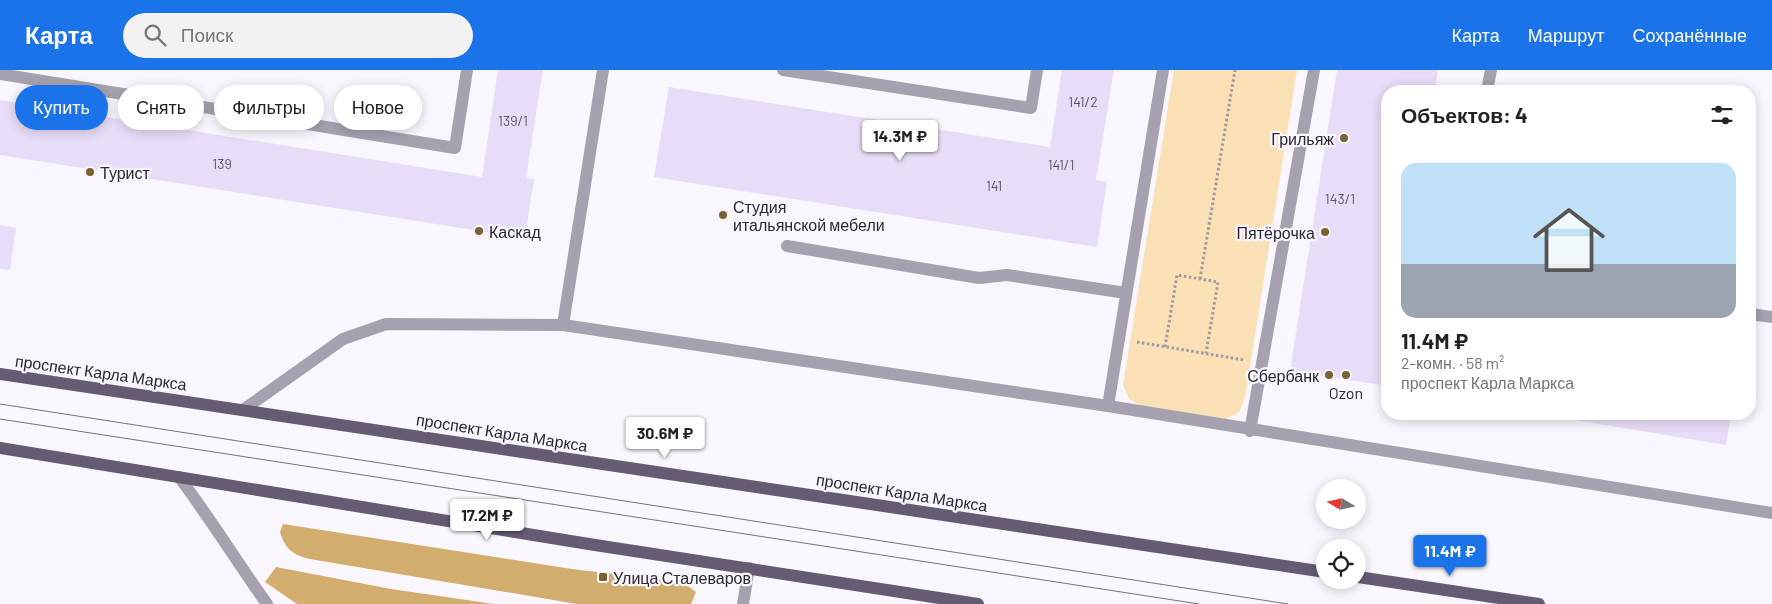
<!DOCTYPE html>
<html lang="ru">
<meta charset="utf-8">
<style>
:root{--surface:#fff;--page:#f2f2f2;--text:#222;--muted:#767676;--accent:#1a73e8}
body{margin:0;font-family:Barlow,sans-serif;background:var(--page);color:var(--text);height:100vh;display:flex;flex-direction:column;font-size:19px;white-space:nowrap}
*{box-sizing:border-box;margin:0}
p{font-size:16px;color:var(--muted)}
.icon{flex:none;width:28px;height:28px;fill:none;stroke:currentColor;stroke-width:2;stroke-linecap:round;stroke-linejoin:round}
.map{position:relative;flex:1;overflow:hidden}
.details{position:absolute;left:1381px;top:15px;width:375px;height:335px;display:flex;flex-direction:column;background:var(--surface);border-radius:20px;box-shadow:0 2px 12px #0003}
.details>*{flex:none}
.banner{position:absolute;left:15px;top:15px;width:475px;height:45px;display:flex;gap:10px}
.needle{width:32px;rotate:279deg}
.fabs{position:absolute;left:1316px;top:409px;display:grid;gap:10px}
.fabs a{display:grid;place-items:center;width:50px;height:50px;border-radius:50%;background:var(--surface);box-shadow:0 2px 12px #0003;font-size:25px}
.price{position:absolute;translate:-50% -42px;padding:0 11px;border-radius:5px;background:#fff;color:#222;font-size:16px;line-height:32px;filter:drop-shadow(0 1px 2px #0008)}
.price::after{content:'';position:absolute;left:50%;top:30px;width:15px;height:11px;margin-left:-8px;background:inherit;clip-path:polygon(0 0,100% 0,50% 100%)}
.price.active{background:var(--accent);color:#fff}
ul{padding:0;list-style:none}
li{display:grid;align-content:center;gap:10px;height:265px;padding:0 20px}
li span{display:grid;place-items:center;height:155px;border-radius:15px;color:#555}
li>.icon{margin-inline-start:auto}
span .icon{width:90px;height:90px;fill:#fffc;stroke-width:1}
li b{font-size:21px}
h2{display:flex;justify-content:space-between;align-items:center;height:60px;padding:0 20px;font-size:21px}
.pill{padding:0 18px;border-radius:22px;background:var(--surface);box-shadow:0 2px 12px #0003;font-size:18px;line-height:45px}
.pill.active{background:var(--accent);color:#fff}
header{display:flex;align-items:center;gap:30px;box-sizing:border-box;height:70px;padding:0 25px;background:var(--accent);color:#fff}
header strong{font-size:24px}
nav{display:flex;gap:28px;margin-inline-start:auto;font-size:18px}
.search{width:350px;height:45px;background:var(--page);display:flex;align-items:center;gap:12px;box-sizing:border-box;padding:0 18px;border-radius:28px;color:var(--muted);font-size:19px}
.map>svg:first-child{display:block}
.green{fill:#fae0b5}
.forest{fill:#d2ad6d}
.building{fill:#e8ddf8}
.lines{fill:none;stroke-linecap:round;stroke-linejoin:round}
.path{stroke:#9f9ca5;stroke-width:3;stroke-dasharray:2.5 2.5;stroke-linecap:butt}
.minor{stroke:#a7a1af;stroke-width:12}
.major{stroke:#655b73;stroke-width:12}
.tram{stroke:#76727c;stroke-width:1}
.poi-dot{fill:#7b6032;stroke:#f9f6fd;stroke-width:2}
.labels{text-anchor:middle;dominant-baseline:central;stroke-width:4.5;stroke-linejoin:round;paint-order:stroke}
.number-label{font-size:14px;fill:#5c5565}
.poi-label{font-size:16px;fill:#2d2834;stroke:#f9f6fd;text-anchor:start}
.street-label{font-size:16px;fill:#2d2834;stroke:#f9f6fd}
</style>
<header>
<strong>Карта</strong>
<div class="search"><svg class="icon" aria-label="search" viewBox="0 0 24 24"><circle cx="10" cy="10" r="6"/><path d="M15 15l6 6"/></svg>Поиск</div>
<nav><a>Карта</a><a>Маршрут</a><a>Сохранённые</a></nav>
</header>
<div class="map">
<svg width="1772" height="534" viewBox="0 0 1772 534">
<rect width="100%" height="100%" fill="#f9f6fd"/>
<polygon class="green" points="1174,0 1297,0 1245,328 1239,342 1226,349 1142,336 1129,329 1123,315"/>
<g class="forest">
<path d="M283,454L572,499L682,512L696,522L691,534H577L310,489C293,485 285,479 280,462Z"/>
<polygon points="276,497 391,519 494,534 297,534 265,512"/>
</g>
<g class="building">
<polygon points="498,0 543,0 526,108 534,109 525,168 0,85 0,30 482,107"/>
<polygon points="1062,0 1114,0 1096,110 1107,112 1097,177 654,107 669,17 1050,77"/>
<polygon points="1337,0 1438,0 1435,21 1388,21 1388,316 1290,301"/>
<polygon points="0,155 16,158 10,200 0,199"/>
<polygon points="1538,344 1731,344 1726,375"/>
</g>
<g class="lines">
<g class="path">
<polyline points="1200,209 1235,0"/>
<polyline points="1137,272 1244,290"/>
<polyline points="1165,277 1177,205 1218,212 1206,283"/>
</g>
<g class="minor">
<polyline points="783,0 1031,38 1037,0"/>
<polyline points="0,4 455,78 467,0"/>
<polyline points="1487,21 1491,0"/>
<polyline points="787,176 979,208 1007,205 1126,223"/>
<polyline points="1750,244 1772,247"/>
<polyline points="563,255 603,0"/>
<polyline points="1108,336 1163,0"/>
<polyline points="243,340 343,269 386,254 563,255 1108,336 1772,443"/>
<polyline points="1250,361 1314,0"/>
<path d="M179,407C210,448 237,492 267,534"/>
<polyline points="743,534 749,498"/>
</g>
<g class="major">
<polyline points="0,304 1325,502"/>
<polyline points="0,378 595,475 978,534"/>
<polyline points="1358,507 1539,534"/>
</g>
<g class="tram">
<polyline points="0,334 1288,534"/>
<polyline points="0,349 1199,534"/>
</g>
</g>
<g class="poi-dot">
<circle cx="1344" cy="68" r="5"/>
<circle cx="90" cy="102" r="5"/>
<circle cx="723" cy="145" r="5"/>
<circle cx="479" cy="161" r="5"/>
<circle cx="1325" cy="162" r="5"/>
<circle cx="1329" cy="305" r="5"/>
<circle cx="1346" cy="305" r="5"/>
<rect x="598" y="502" width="10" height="10" rx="2.5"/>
</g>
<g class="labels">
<g class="number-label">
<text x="1083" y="31">141/2</text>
<text x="513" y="50">139/1</text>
<text x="222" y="93">139</text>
<text x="1061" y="94">141/1</text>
<text x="994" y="115">141</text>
<text x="1340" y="128">143/1</text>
</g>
<g class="poi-label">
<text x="1334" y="68" text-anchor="end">Грильяж</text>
<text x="100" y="102">Турист</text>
<text x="733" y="136">Студия<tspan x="733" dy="18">итальянской мебели</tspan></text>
<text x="489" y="161">Каскад</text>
<text x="1315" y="162" text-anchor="end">Пятёрочка</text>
<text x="1319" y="305" text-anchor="end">Сбербанк</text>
<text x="1346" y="322" text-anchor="middle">Ozon</text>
<text x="613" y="507">Улица Сталеваров</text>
</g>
<g class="street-label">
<text transform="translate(101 302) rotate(8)">проспект Карла Маркса</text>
<text transform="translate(502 362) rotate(9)">проспект Карла Маркса</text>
<text transform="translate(902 422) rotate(9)">проспект Карла Маркса</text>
</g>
</g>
</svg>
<div class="fabs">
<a><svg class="needle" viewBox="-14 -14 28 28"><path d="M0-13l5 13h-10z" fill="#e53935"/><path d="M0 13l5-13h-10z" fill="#767676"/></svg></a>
<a><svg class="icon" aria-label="locate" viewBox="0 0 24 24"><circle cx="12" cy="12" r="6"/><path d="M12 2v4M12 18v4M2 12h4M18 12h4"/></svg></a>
</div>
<b class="price" style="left:900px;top:92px">14.3M ₽</b>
<b class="price" style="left:665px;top:389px">30.6M ₽</b>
<b class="price" style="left:487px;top:471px">17.2M ₽</b>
<b class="price active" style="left:1450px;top:507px">11.4M ₽</b>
<div class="banner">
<a class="pill active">Купить</a>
<a class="pill">Снять</a>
<a class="pill">Фильтры</a>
<a class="pill">Новое</a>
</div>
<section class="details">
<h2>Объектов: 4<svg class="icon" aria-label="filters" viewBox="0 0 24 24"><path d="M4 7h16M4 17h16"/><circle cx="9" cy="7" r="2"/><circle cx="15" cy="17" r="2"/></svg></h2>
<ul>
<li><span style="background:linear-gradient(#bfe0f5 65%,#9aa5b1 0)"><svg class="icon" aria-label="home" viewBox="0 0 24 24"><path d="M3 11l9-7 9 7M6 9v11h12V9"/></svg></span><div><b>11.4M ₽</b><p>2-комн. · 58 m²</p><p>проспект Карла Маркса</p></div></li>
</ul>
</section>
</div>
